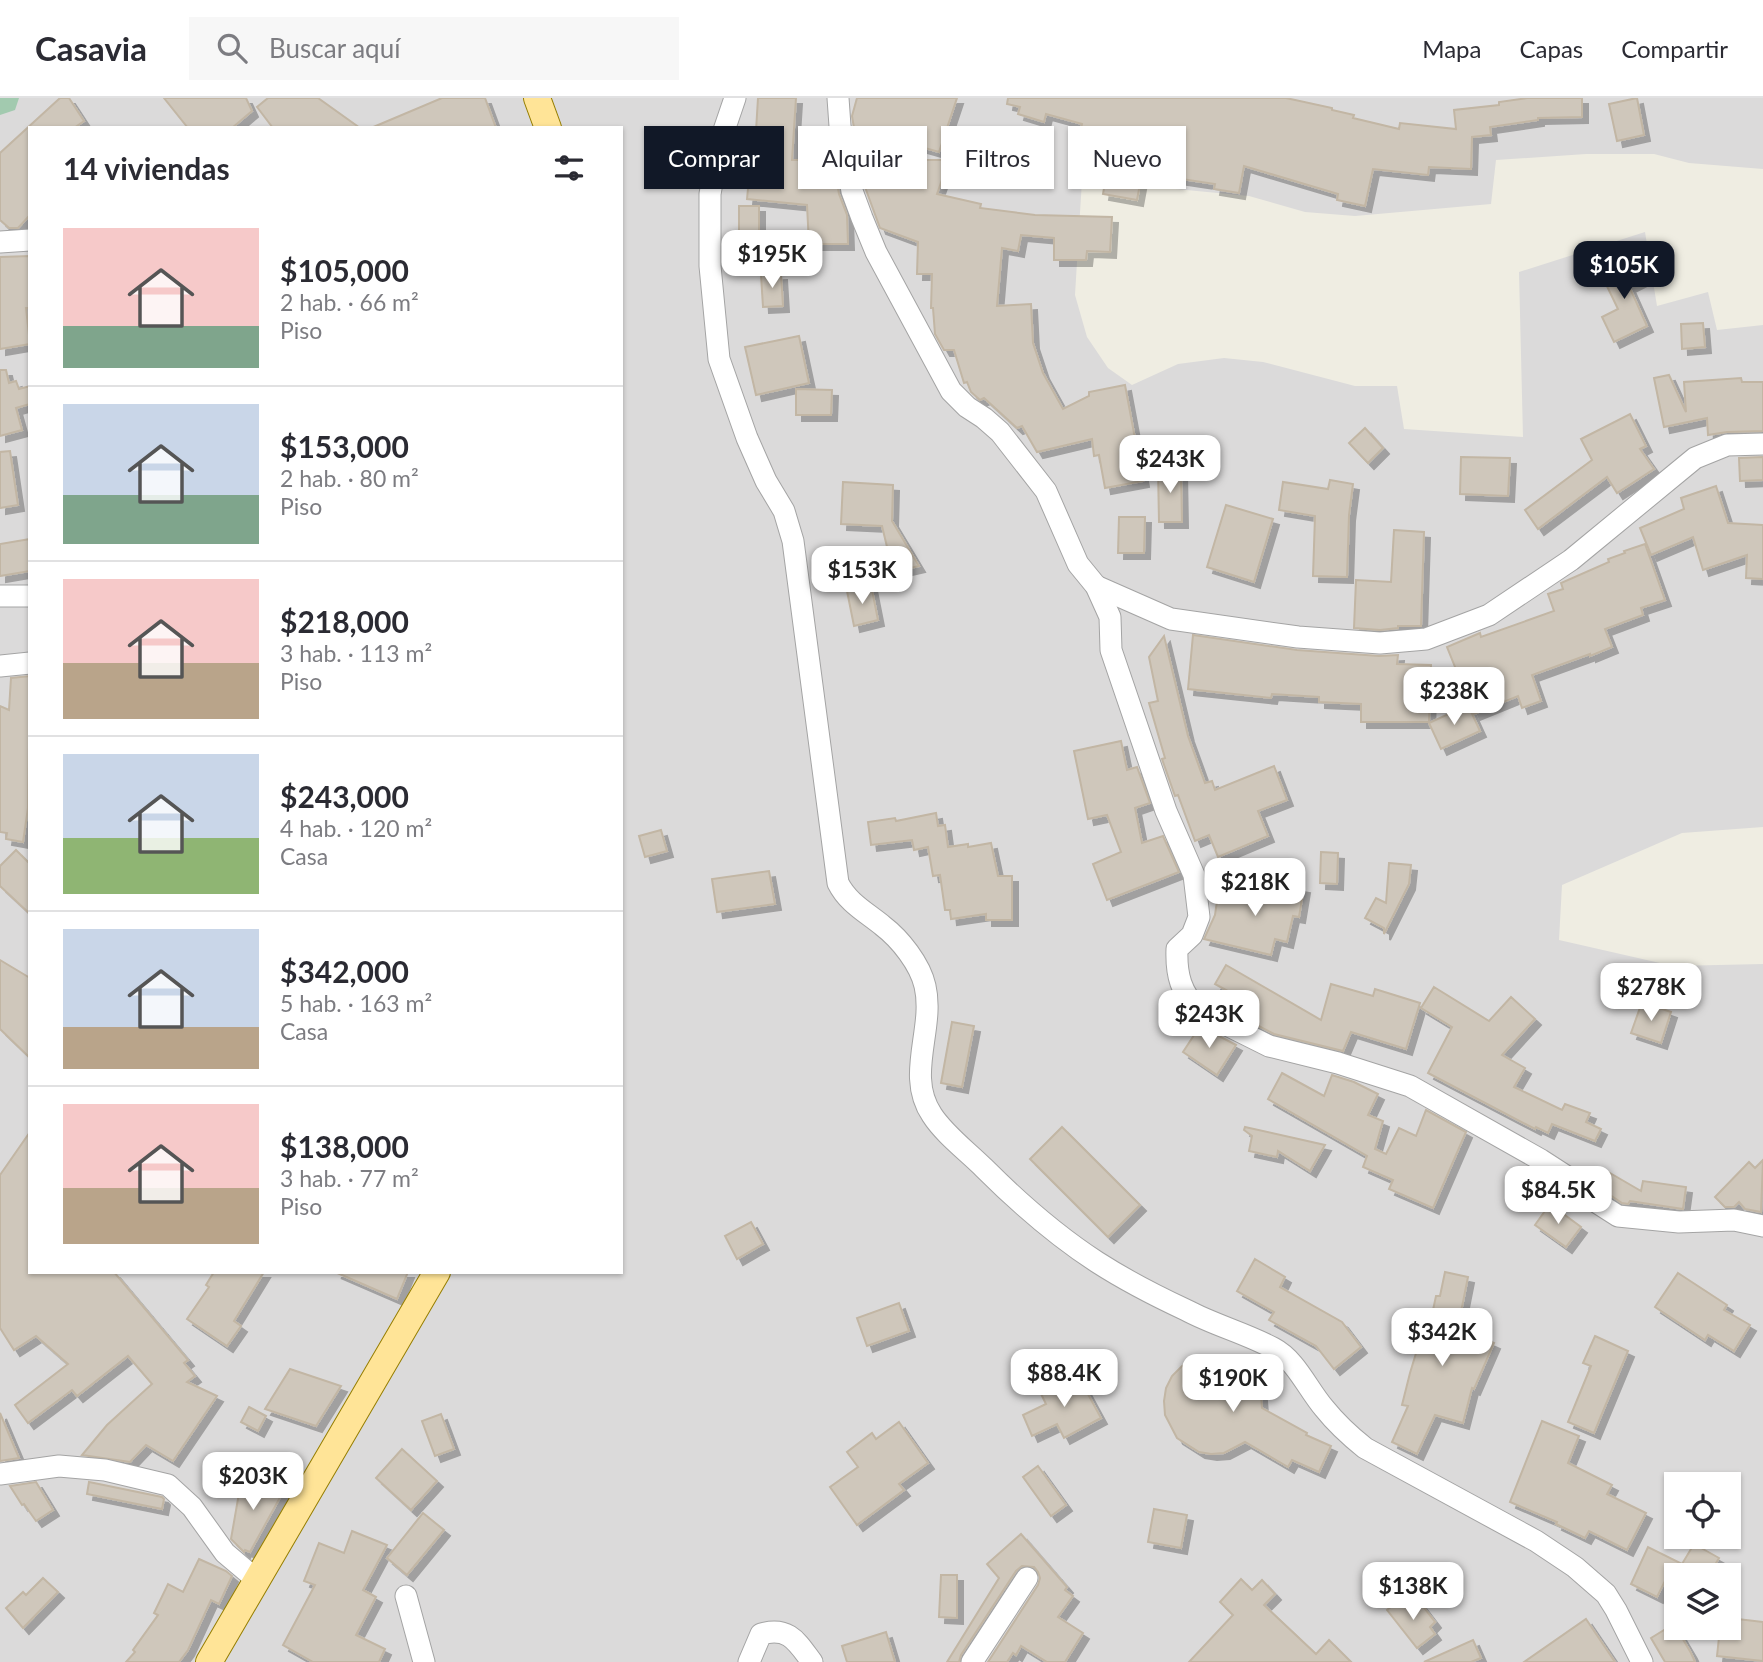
<!DOCTYPE html>
<html lang="es">
<meta charset="utf-8">
<style>
:root{--surface:#fff;--page:#f7f7f7;--text:#2b2b33;--muted:#7c7c81;--line:#e1e1e2;--accent:#111827}
body{margin:0;font-family:Lato,sans-serif;background:var(--page);color:var(--text);height:100vh;display:flex;flex-direction:column;font-size:26px;white-space:nowrap}
*{box-sizing:border-box;margin:0}
p{font-size:23px;color:var(--muted)}
.icon{flex:none;width:38px;height:38px;fill:none;stroke:currentColor;stroke-width:2;stroke-linecap:round;stroke-linejoin:round}
.map{position:relative;flex:1;overflow:hidden}
.side{position:absolute;left:28px;top:28px;width:595px;height:1148px;display:flex;flex-direction:column;background:var(--surface);border-radius:0px;box-shadow:0 2px 5px #0004}
.side>*{flex:none}
.top-card{position:absolute;left:644px;top:28px;width:665px;height:63px;display:flex;gap:14px}
.fabs{position:absolute;left:1664px;top:1374px;display:grid;gap:14px}
.fabs a{display:grid;place-items:center;width:77px;height:77px;border-radius:0px;background:var(--surface);box-shadow:0 2px 5px #0004;font-size:35px}
.price{position:absolute;translate:-50% -60px;padding:0 16px;border-radius:14px;background:#fff;color:#222;font-size:23px;line-height:46px;filter:drop-shadow(0 2px 4px #0008)}
.price::after{content:'';position:absolute;left:50%;top:42px;width:21px;height:16px;margin-left:-10px;background:inherit;clip-path:polygon(0 0,100% 0,50% 100%)}
.price.on{background:var(--accent);color:#fff}
ul{padding:0;list-style:none}
li{display:flex;align-items:center;gap:21px;height:175px;padding:0 35px}
li+li{border-top:2px solid var(--line)}
li span{display:grid;place-items:center;flex:none;width:196px;height:140px;border-radius:0px;color:#555}
li>.icon{margin-inline-start:auto}
span .icon{width:84px;height:84px;fill:#fffc;stroke-width:1}
li b{font-size:30px}
h2{display:flex;justify-content:space-between;align-items:center;height:84px;padding:0 35px;font-size:30px}
.tag{padding:0 24px;border-radius:0px;background:var(--surface);box-shadow:0 2px 5px #0004;font-size:24px;line-height:63px}
.tag.on{background:var(--accent);color:#fff}
header{display:flex;align-items:center;gap:42px;box-sizing:border-box;height:98px;padding:0 35px;background:var(--surface);border-bottom:2px solid var(--line)}
header strong{font-size:33px}
nav{display:flex;gap:38px;margin-inline-start:auto;font-size:24px}
.search{width:490px;height:63px;background:var(--page);display:flex;align-items:center;gap:18px;box-sizing:border-box;padding:0 24px;border-radius:0px;color:var(--muted);font-size:26px}
.map>svg:first-child{display:block}
.residential{fill:#dbdada;fill-rule:evenodd}
.cemetery{fill:#a2caaf}
.building{fill:#cfc7bb;stroke:#c2b6a4;stroke-width:2;filter:url(#shadow)}
.lines{fill:none;stroke-linecap:round;stroke-linejoin:round}
.minor-casing{stroke:#a4a4a4;stroke-width:23}
.major-casing{stroke:#967e00;stroke-width:28}
.minor{stroke:#fff;stroke-width:21}
.major{stroke:#ffe497;stroke-width:26}
</style>
<header>
<strong>Casavia</strong>
<div class="search"><svg class="icon" aria-label="search" viewBox="0 0 24 24"><circle cx="10" cy="10" r="6"/><path d="M15 15l6 6"/></svg>Buscar aquí</div>
<nav><a>Mapa</a><a>Capas</a><a>Compartir</a></nav>
</header>
<div class="map">
<svg width="1763" height="1564" viewBox="0 0 1763 1564">
<defs>
<filter id="shadow"><feDropShadow dx="6" dy="6" stdDeviation="0" flood-color="#0004"/></filter>
</defs>
<rect width="100%" height="100%" fill="#efede2"/>
<path class="residential" d="M0,0H1763V71L1689,65L1654,56H1586L1496,62L1491,106L1355,118L1305,114L1249,98L1082,82L1075,197L1087,239L1108,270L1132,287L1178,266L1224,260L1263,264L1355,288H1397L1404,331L1523,339L1519,174L1645,134L1657,208L1708,194L1717,232L1763,227V729L1682,735L1562,787L1559,842L1673,868L1763,866V1564H0ZM30,30H621V1174H30ZM1676,1386H1729V1438H1676ZM1676,1477H1729V1530H1676Z"/>
<polygon class="cemetery" points="0,0 19,0 15,12 0,17"/>
<g class="building">
<polygon points="60,0 69,0 84,23 74,30 30,30 30,117 18,130 9,130 0,122 0,55"/>
<polygon points="164,0 246,0 252,13 232,30 188,30"/>
<polygon points="268,0 318,0 360,30 273,30 257,9"/>
<polygon points="442,0 485,0 496,30 371,30"/>
<polygon points="758,0 796,0 792,62 833,62 839,96 847,117 848,146 809,146 807,107 747,101 751,59 746,59 748,32 756,33"/>
<polygon points="857,0 957,0 939,54 854,30 852,18"/>
<polygon points="1008,0 1286,0 1332,10 1332,12 1354,17 1353,20 1399,31 1400,25 1456,31 1454,12 1499,7 1499,4 1527,0 1582,0 1582,19 1538,20 1538,22 1490,29 1491,37 1472,39 1471,71 1429,69 1428,77 1373,71 1365,108 1337,102 1338,96 1244,68 1239,95 1214,91 1215,86 1142,75 1137,102 1103,96 1111,50 1078,43 1082,26 1046,16 1044,24 1018,16 1020,9 1007,6"/>
<polygon points="1637,0 1644,37 1617,43 1609,6"/>
<polygon points="886,62 949,62 937,96 981,106 980,110 1035,117 1112,119 1110,154 1087,153 1086,162 1054,162 1054,140 1021,137 1018,153 1002,150 997,208 1031,206 1033,245 1043,275 1063,311 1089,298 1089,294 1125,287 1143,383 1105,390 1099,357 1094,358 1092,341 1037,354 1022,328 1017,330 984,300 980,302 971,294 967,284 964,285 954,252 944,252 935,236 933,210 931,210 932,176 917,176 918,144 880,130 865,89 862,74 880,81"/>
<rect x="739" y="108" width="20" height="37"/>
<polygon points="30,158 30,210 26,210 30,246 0,251 0,159"/>
<polygon points="1637,160 1647,179 1629,188 1647,228 1614,244 1602,219 1618,211 1602,178"/>
<polygon points="781,176 783,208 763,209 761,177"/>
<polygon points="1703,225 1705,249 1682,251 1681,226"/>
<polygon points="799,238 809,285 756,297 745,249"/>
<polygon points="0,272 6,272 9,285 16,283 19,291 30,288 30,306 16,310 22,332 0,338"/>
<polygon points="1669,277 1686,314 1684,284 1741,280 1742,284 1763,284 1763,333 1727,334 1708,337 1707,320 1664,329 1654,280"/>
<polygon points="796,291 832,292 831,317 796,317"/>
<polygon points="1630,316 1646,348 1640,351 1654,371 1617,395 1607,379 1538,431 1525,412 1592,362 1581,341"/>
<polygon points="1365,330 1383,350 1368,365 1349,345"/>
<polygon points="10,353 18,407 0,410 0,354"/>
<polygon points="1461,359 1510,360 1508,398 1460,396"/>
<polygon points="1763,359 1763,382 1740,383 1739,360"/>
<polygon points="1181,370 1182,424 1159,424 1158,371"/>
<polygon points="1330,382 1353,386 1349,417 1347,479 1313,478 1315,418 1279,412 1283,384 1328,391"/>
<polygon points="843,384 893,387 892,423 919,468 893,474 882,428 841,426"/>
<polygon points="1716,388 1728,425 1763,427 1763,481 1746,480 1747,457 1703,472 1693,439 1651,457 1640,430 1684,411 1681,400"/>
<polygon points="1226,407 1273,421 1254,484 1207,469"/>
<polygon points="1119,419 1145,419 1144,455 1118,455"/>
<polygon points="1394,432 1424,434 1421,528 1398,528 1398,530 1380,532 1354,530 1356,482 1391,484"/>
<polygon points="30,441 30,473 0,478 0,446"/>
<polygon points="1645,446 1665,502 1641,510 1643,517 1605,531 1612,549 1590,558 1590,556 1532,577 1541,603 1522,610 1518,598 1474,616 1447,549 1480,535 1481,539 1554,513 1548,496 1563,491 1561,485 1609,464 1608,461 1625,455 1624,453"/>
<polygon points="871,487 878,522 854,528 847,493"/>
<polygon points="1193,537 1297,552 1379,558 1398,557 1397,566 1431,567 1429,624 1361,624 1361,606 1319,604 1319,599 1272,596 1271,600 1188,591"/>
<polygon points="1164,538 1188,638 1205,685 1212,683 1215,692 1274,668 1287,702 1258,713 1268,738 1218,759 1209,737 1195,743 1178,697 1175,698 1162,661 1165,660 1149,605 1158,603 1149,559"/>
<polygon points="30,578 28,710 23,744 6,741 7,735 0,734 0,608 9,612 11,580"/>
<polygon points="1468,607 1480,633 1441,651 1429,625"/>
<polygon points="1121,643 1127,672 1137,669 1150,705 1135,710 1142,745 1163,738 1179,774 1107,802 1093,766 1121,754 1107,717 1088,721 1074,653"/>
<polygon points="936,715 938,728 945,727 948,749 968,746 968,749 991,745 998,778 1012,778 1012,822 986,822 986,816 951,821 950,812 945,812 940,777 933,778 928,749 914,752 912,742 871,747 868,724 895,720 896,723"/>
<polygon points="661,732 667,753 645,759 639,738"/>
<polygon points="16,752 30,766 30,816 0,788 0,768"/>
<polygon points="1321,754 1338,755 1337,786 1320,785"/>
<polygon points="1389,765 1411,767 1409,786 1384,836 1384,830 1365,820 1376,800 1386,805"/>
<polygon points="769,773 775,806 717,814 712,781"/>
<polygon points="1278,785 1304,789 1299,819 1293,818 1287,844 1275,841 1271,857 1204,841 1215,817 1219,789 1276,797"/>
<polygon points="0,862 30,880 30,960 0,931"/>
<polygon points="1226,867 1321,922 1331,886 1373,898 1375,891 1420,905 1406,951 1351,934 1343,953 1274,936 1239,918 1248,904 1215,886"/>
<polygon points="1434,889 1489,923 1511,899 1535,921 1502,957 1525,970 1514,989 1562,1012 1565,1006 1590,1015 1586,1024 1601,1031 1595,1043 1552,1026 1548,1035 1536,1029 1535,1031 1428,975 1452,929 1421,910"/>
<polygon points="1642,904 1671,914 1661,945 1631,935"/>
<polygon points="952,924 974,928 962,989 941,985"/>
<polygon points="1200,928 1236,947 1217,977 1183,954"/>
<polygon points="1282,975 1324,998 1332,977 1354,984 1378,996 1368,1017 1383,1023 1375,1051 1386,1056 1399,1030 1416,1038 1426,1012 1466,1034 1433,1110 1389,1091 1393,1082 1363,1069 1367,1058 1268,1001"/>
<polygon points="1062,1029 1140,1107 1108,1139 1030,1061"/>
<polygon points="1245,1029 1325,1047 1310,1073 1278,1053 1277,1059 1249,1053 1252,1038 1244,1032"/>
<polygon points="30,1034 30,1174 114,1174 188,1262 184,1265 195,1278 187,1284 217,1298 173,1363 146,1347 130,1364 82,1357 107,1327 152,1286 128,1258 77,1298 72,1292 28,1325 15,1307 68,1266 36,1238 14,1252 0,1230 0,1077"/>
<polygon points="1763,1062 1761,1114 1745,1111 1739,1104 1734,1109 1725,1109 1715,1099 1749,1064 1755,1070"/>
<polygon points="1610,1075 1641,1093 1643,1083 1686,1089 1683,1111 1630,1103 1628,1106 1622,1105 1601,1091"/>
<polygon points="1550,1106 1581,1129 1566,1149 1535,1127"/>
<polygon points="751,1124 763,1146 737,1161 725,1138"/>
<polygon points="1255,1161 1285,1179 1280,1189 1342,1224 1361,1249 1334,1271 1316,1248 1269,1222 1274,1214 1237,1193"/>
<polygon points="214,1174 264,1174 234,1223 241,1228 227,1248 187,1221 209,1189 206,1187"/>
<polygon points="335,1174 408,1174 397,1201"/>
<polygon points="1445,1174 1468,1179 1458,1229 1494,1245 1474,1291 1472,1290 1463,1325 1435,1317 1417,1356 1392,1344 1408,1308 1402,1307 1410,1275 1417,1252 1424,1254 1436,1198 1440,1198"/>
<polygon points="1678,1175 1727,1207 1724,1212 1750,1227 1734,1253 1708,1237 1705,1242 1655,1209"/>
<polygon points="899,1205 909,1233 867,1248 857,1220"/>
<polygon points="1595,1238 1628,1253 1594,1335 1568,1324 1591,1268 1583,1265"/>
<polygon points="1206,1257 1219,1257 1242,1266 1258,1285 1261,1297 1262,1310 1307,1335 1306,1337 1331,1348 1319,1374 1292,1362 1288,1369 1245,1344 1224,1355 1211,1356 1199,1354 1177,1340 1165,1317 1164,1303 1166,1290 1172,1278 1182,1268"/>
<polygon points="290,1271 341,1288 316,1328 265,1311"/>
<polygon points="1077,1276 1101,1320 1064,1340 1057,1326 1032,1338 1023,1317 1046,1306 1041,1296"/>
<polygon points="249,1309 266,1318 258,1333 241,1324"/>
<polygon points="0,1315 19,1360 0,1363"/>
<polygon points="441,1316 454,1351 435,1358 422,1323"/>
<polygon points="1542,1323 1579,1338 1568,1365 1612,1387 1607,1396 1646,1415 1627,1452 1589,1433 1585,1440 1556,1426 1557,1424 1510,1404"/>
<polygon points="899,1324 928,1365 899,1386 904,1392 857,1427 830,1389 858,1369 847,1354 872,1335 876,1341"/>
<polygon points="402,1351 437,1383 411,1412 376,1380"/>
<polygon points="1038,1368 1066,1407 1051,1418 1023,1379"/>
<polygon points="242,1378 283,1394 250,1454 245,1452 244,1454 231,1441"/>
<polygon points="36,1384 53,1412 36,1423 24,1406 22,1407 10,1388"/>
<polygon points="89,1384 162,1399 164,1401 162,1411 87,1396"/>
<polygon points="1154,1411 1187,1417 1181,1450 1148,1444"/>
<polygon points="423,1415 444,1432 407,1477 387,1460"/>
<polygon points="352,1433 387,1447 363,1492 376,1499 356,1537 385,1551 379,1564 313,1564 283,1547 315,1487 304,1483 319,1445 344,1455"/>
<polygon points="1021,1436 1067,1489 1065,1492 1073,1498 1058,1519 1083,1535 1065,1564 1047,1564 1021,1548 1016,1557 1013,1555 1007,1564 988,1564 1038,1487 1040,1480 1038,1474 1034,1469 1022,1468 1016,1473 961,1557 959,1564 947,1564 999,1480 987,1466"/>
<polygon points="1694,1446 1719,1460 1709,1477 1668,1477 1657,1499 1631,1486 1648,1449 1682,1466"/>
<polygon points="199,1461 226,1473 232,1478 219,1506 211,1502 188,1552 179,1564 126,1564 135,1554 133,1552 158,1517 154,1515 168,1486 183,1494"/>
<polygon points="941,1477 957,1477 957,1520 939,1519"/>
<polygon points="43,1480 58,1494 23,1530 6,1510 23,1494 26,1497"/>
<polygon points="1241,1481 1252,1492 1262,1482 1275,1496 1264,1507 1316,1556 1329,1542 1351,1564 1189,1564 1233,1517 1220,1504"/>
<polygon points="1400,1502 1407,1510 1418,1502 1435,1524 1430,1529 1435,1536 1417,1550 1387,1512"/>
<polygon points="1729,1520 1763,1524 1763,1563 1717,1558 1720,1530 1729,1530"/>
<polygon points="1586,1521 1615,1564 1524,1564"/>
<polygon points="1674,1526 1691,1555 1695,1564 1665,1564 1651,1540"/>
<polygon points="886,1534 895,1564 847,1564 842,1548"/>
<polygon points="1473,1542 1481,1560 1471,1564 1424,1564"/>
</g>
<g class="lines">
<g class="minor-casing">
<g id="minor">
<path d="M735,0L718,50L710,96V168L719,261L747,340L766,383L784,413L793,443L838,785C848,805 866,814 883,828C900,841 920,866 925,888C935,931 905,977 932,1017C945,1037 967,1053 984,1070C1018,1104 1057,1138 1097,1164C1125,1182 1156,1198 1186,1212C1214,1227 1245,1235 1273,1250C1296,1262 1307,1290 1324,1310C1336,1325 1350,1338 1365,1350L1536,1443L1575,1469L1606,1496L1616,1512L1642,1564"/>
<path d="M838,0L840,28L852,93L862,120L876,154L951,293L967,309L984,320L1000,334L1046,393L1078,466L1096,488L1110,519L1111,552L1166,713L1194,777L1199,819L1192,837L1177,851C1176,877 1181,895 1199,913L1269,948L1338,965L1410,988L1541,1062L1575,1084L1593,1102L1618,1118L1679,1124L1734,1122L1763,1128"/>
<polyline points="0,144 30,142"/>
<polyline points="1096,488 1171,521 1298,539 1380,545 1426,541 1489,517 1571,462 1695,360 1727,347 1763,346"/>
<polyline points="0,498 30,498"/>
<polyline points="0,568 30,565"/>
<polyline points="0,1376 59,1368 105,1372 168,1387 192,1409 225,1455 257,1482"/>
<polyline points="406,1498 424,1564"/>
<path d="M749,1564L761,1536C789,1528 797,1544 812,1564"/>
<polyline points="972,1564 1027,1480"/>
</g>
</g>
<g class="major-casing">
<g id="major">
<polyline points="537,0 548,30"/>
<polyline points="209,1564 437,1174"/>
</g>
</g>
<use href="#minor" class="minor"/>
<use href="#major" class="major"/>
</g>
</svg>
<div class="fabs">
<a><svg class="icon" aria-label="locate" viewBox="0 0 24 24"><circle cx="12" cy="12" r="6"/><path d="M12 2v4M12 18v4M2 12h4M18 12h4"/></svg></a>
<a><svg class="icon" aria-label="layers" viewBox="0 0 24 24"><path d="M12 4l9 5-9 5-9-5zM3 14l9 5 9-5"/></svg></a>
</div>
<b class="price" style="left:772px;top:192px">$195K</b>
<b class="price on" style="left:1624px;top:203px">$105K</b>
<b class="price" style="left:1170px;top:397px">$243K</b>
<b class="price" style="left:862px;top:508px">$153K</b>
<b class="price" style="left:1454px;top:629px">$238K</b>
<b class="price" style="left:1255px;top:820px">$218K</b>
<b class="price" style="left:1651px;top:925px">$278K</b>
<b class="price" style="left:1209px;top:952px">$243K</b>
<b class="price" style="left:1558px;top:1128px">$84.5K</b>
<b class="price" style="left:1442px;top:1270px">$342K</b>
<b class="price" style="left:1064px;top:1311px">$88.4K</b>
<b class="price" style="left:1233px;top:1316px">$190K</b>
<b class="price" style="left:253px;top:1414px">$203K</b>
<b class="price" style="left:1413px;top:1524px">$138K</b>
<div class="top-card">
<a class="tag on">Comprar</a>
<a class="tag">Alquilar</a>
<a class="tag">Filtros</a>
<a class="tag">Nuevo</a>
</div>
<section class="side">
<h2>14 viviendas<svg class="icon" aria-label="filters" viewBox="0 0 24 24"><path d="M4 7h16M4 17h16"/><circle cx="9" cy="7" r="2"/><circle cx="15" cy="17" r="2"/></svg></h2>
<ul>
<li><span style="background:linear-gradient(#f6c9c9 70%,#7fa58c 0)"><svg class="icon" aria-label="home" viewBox="0 0 24 24"><path d="M3 11l9-7 9 7M6 9v11h12V9"/></svg></span><div><b>$105,000</b><p>2 hab. · 66 m²</p><p>Piso</p></div></li>
<li><span style="background:linear-gradient(#c9d6e8 65%,#7fa58c 0)"><svg class="icon" aria-label="home" viewBox="0 0 24 24"><path d="M3 11l9-7 9 7M6 9v11h12V9"/></svg></span><div><b>$153,000</b><p>2 hab. · 80 m²</p><p>Piso</p></div></li>
<li><span style="background:linear-gradient(#f6c9c9 60%,#b9a48a 0)"><svg class="icon" aria-label="home" viewBox="0 0 24 24"><path d="M3 11l9-7 9 7M6 9v11h12V9"/></svg></span><div><b>$218,000</b><p>3 hab. · 113 m²</p><p>Piso</p></div></li>
<li><span style="background:linear-gradient(#c9d6e8 60%,#8fb573 0)"><svg class="icon" aria-label="home" viewBox="0 0 24 24"><path d="M3 11l9-7 9 7M6 9v11h12V9"/></svg></span><div><b>$243,000</b><p>4 hab. · 120 m²</p><p>Casa</p></div></li>
<li><span style="background:linear-gradient(#c9d6e8 70%,#b9a48a 0)"><svg class="icon" aria-label="home" viewBox="0 0 24 24"><path d="M3 11l9-7 9 7M6 9v11h12V9"/></svg></span><div><b>$342,000</b><p>5 hab. · 163 m²</p><p>Casa</p></div></li>
<li><span style="background:linear-gradient(#f6c9c9 60%,#b9a48a 0)"><svg class="icon" aria-label="home" viewBox="0 0 24 24"><path d="M3 11l9-7 9 7M6 9v11h12V9"/></svg></span><div><b>$138,000</b><p>3 hab. · 77 m²</p><p>Piso</p></div></li>
</ul>
</section>
</div>
